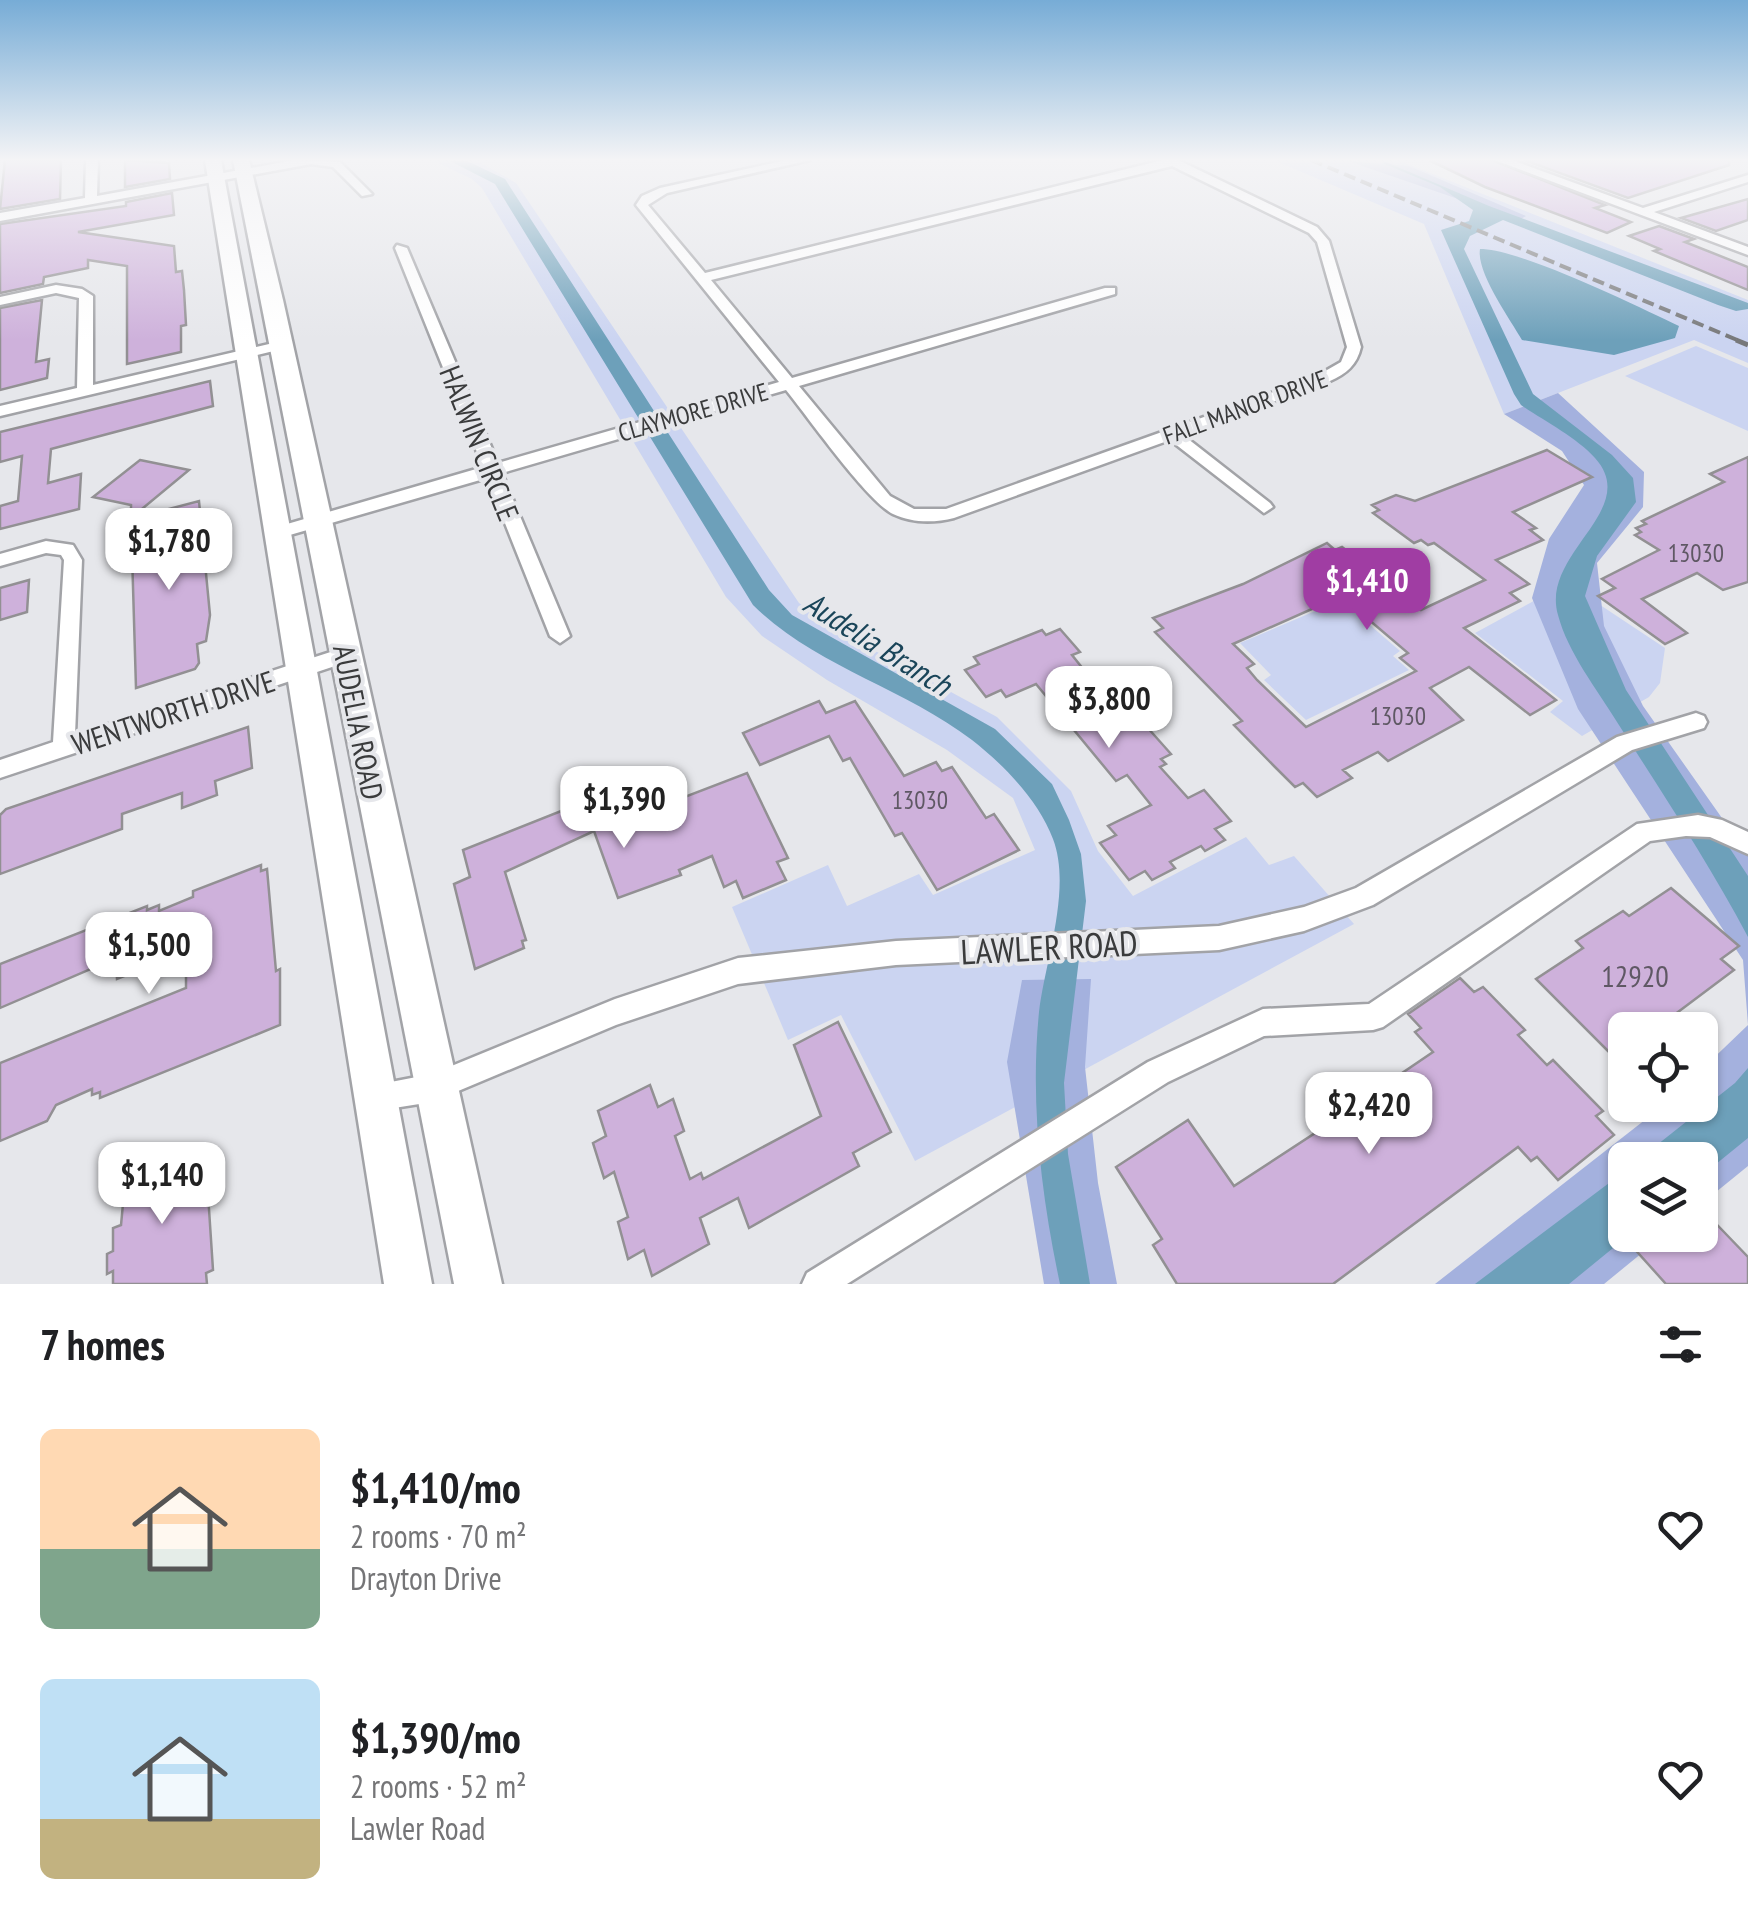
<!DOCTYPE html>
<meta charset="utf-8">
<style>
:root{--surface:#fff;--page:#f6f6f6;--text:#202124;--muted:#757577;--accent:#a03da3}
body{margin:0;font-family:"PT Sans Narrow",sans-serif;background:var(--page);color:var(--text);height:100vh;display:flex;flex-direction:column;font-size:38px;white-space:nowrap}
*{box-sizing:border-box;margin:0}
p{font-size:32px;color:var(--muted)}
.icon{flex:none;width:55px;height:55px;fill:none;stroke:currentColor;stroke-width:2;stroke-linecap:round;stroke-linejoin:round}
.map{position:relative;height:1284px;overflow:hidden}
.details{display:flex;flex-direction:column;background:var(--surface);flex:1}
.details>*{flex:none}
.buttons{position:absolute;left:1608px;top:1012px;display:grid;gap:20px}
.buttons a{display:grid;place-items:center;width:110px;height:110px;border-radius:15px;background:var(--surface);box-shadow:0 2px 8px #0004;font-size:50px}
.price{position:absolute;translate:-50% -85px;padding:0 22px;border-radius:20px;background:#fff;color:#222;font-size:32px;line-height:65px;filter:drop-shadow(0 2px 5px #0008)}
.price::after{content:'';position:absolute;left:50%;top:60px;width:30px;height:22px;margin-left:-15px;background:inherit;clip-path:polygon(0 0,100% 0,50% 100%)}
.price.active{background:var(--accent);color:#fff}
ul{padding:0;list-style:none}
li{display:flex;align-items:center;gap:30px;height:250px;padding:0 40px}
li span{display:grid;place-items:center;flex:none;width:280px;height:200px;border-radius:15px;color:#555}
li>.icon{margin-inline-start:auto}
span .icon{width:120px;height:120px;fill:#fffc;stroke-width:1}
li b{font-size:42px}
h2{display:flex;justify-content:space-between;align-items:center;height:120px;padding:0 40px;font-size:42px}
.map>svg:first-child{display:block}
.green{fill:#cbd4f1}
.forest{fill:#a4b1de}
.water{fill:#6da0ba}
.building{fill:#ceb1db;stroke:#929093;stroke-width:2.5;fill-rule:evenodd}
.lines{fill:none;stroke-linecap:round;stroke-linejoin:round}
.minor-casing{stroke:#a2a3a7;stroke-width:5}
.secondary-casing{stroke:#a2a3a7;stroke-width:5}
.minor{fill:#fff;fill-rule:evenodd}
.secondary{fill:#fff;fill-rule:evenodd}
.rail-far1{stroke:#77787a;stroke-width:4;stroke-dasharray:12 6;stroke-linecap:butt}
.rail{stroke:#77787a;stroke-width:5;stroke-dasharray:16 9;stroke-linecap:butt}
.labels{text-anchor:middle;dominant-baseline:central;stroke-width:8;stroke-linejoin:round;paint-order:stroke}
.far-street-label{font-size:25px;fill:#3a3b3c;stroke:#e6e7eb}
.number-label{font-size:25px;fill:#5f5864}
.street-label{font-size:30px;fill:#3a3b3c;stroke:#e6e7eb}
.near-number-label{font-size:30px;fill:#5f5864}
.water-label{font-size:32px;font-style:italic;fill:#1a4559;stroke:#e6e7eb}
.near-street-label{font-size:35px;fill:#3a3b3c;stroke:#e6e7eb}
</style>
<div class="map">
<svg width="1748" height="1284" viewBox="0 0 1748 1284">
<rect width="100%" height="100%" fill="#e6e7eb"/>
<g class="green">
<polygon points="434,161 477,161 516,183 799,603 844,634 997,717 1071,791 1098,851 1133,896 1246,837 1269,865 1294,856 1354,924 915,1161 841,1015 788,1040 732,907 828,865 847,906 919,874 933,895 1035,850 1013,798 947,750 827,680 762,636 726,597 482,188 472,179"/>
<polygon points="1276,161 1400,161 1748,300 1748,363 1694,340 1504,414 1424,224"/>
<polygon points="1696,346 1748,368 1748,431 1625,376"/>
<polygon points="1567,583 1665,648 1660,683 1649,697 1582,736 1550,712 1563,701 1475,633"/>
<polygon points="1341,600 1400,651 1393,656 1409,670 1306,720 1264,680 1271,675 1240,643"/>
</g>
<g class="forest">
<polygon points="1348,161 1409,166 1526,216 1519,220"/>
<polygon points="1558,393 1644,472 1643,507 1597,563 1604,626 1643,706 1748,855 1748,1166 1700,1205 1700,1160 1625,1160 1625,1235 1664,1235 1604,1284 1435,1284 1664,1105 1700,1105 1700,1071 1748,1025 1743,960 1578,709 1532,598 1549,539 1584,485 1562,451 1504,414"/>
<polygon points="1091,979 1085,1067 1098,1183 1117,1284 1044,1284 1007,1062 1022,980"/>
</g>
<g class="water">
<path d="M450,161H467L505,179L769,590L792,615L995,729L1052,784L1069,820L1081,854L1086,901L1064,1083L1068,1154L1090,1284H1060C1041,1195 1030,1102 1039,1012C1045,961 1072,889 1053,839C1039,801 1004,765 972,740C903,687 816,667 753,605L495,184Z"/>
<path d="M1386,162L1489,206L1748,303V309L1736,311L1718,305L1503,220L1470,236L1464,249L1533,394L1612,455L1633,478L1636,502L1597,556L1585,596L1626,690L1748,876V937C1709,863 1662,793 1617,722C1597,689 1568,653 1558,615C1540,553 1642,510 1595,458C1576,437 1544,421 1521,405L1514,394L1441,230L1469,221L1473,210L1440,187L1382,163Z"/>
<path d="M1480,249C1521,249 1637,306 1679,326L1675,338L1614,355L1522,340C1510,319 1476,272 1480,249Z"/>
<polygon points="1748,1068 1748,1138 1700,1177 1700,1160 1638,1160 1735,1083"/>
<polygon points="1625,1171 1625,1235 1629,1235 1569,1284 1475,1284"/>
</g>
<g class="building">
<polygon points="5,160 61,160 60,199 0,209"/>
<polygon points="125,160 169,163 170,179 125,187"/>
<polygon points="1429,160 1492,160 1605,205 1595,208 1631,222 1607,233 1485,187"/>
<polygon points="1524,160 1729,160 1729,165 1628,198"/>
<polygon points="172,193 174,215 78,232 174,246 176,272 182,271 184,290 186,325 181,326 181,352 127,364 127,266 88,260 88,268 44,277 43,284 0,293 0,224 126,206 126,202"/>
<polygon points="1748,199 1748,220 1716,231 1681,218"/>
<polygon points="1659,226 1694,239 1685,242 1748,267 1748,290 1654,251 1660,249 1629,236"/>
<polygon points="42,300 36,362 49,359 47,378 0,390 0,308"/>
<polygon points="210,381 213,406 51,449 48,483 81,474 79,509 0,529 0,506 18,501 22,456 0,462 0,432"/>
<path d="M1547,450L1592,477L1513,512L1536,528L1530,530L1543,540L1496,560L1529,584L1510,593L1520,601L1464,628L1556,700L1530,715L1469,667L1430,688L1463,720L1388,761L1378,752L1343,770L1352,778L1317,797L1303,783L1295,787L1275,767L1234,725L1242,721L1155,632L1163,628L1153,618L1243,584L1327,543L1335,550L1342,547L1421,610L1485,580L1434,543L1428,545L1421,540L1414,543L1373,513L1379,510L1372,505L1396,495L1415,501ZM1341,596L1408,653L1400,658L1416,671L1306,727L1257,680L1247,668L1254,664L1233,644Z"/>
<polygon points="1748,457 1748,582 1723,590 1697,573 1642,599 1687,633 1665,644 1598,596 1615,588 1602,579 1659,550 1635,535 1641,532 1636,528 1646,524 1642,521 1724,482 1710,474"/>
<polygon points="140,460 189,470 131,518 131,505 93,497"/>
<polygon points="199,501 210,615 206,641 197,644 199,663 195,669 136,688 131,519"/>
<polygon points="29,580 27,612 0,620 0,588"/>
<polygon points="1060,629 1080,652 1072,655 1096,685 1106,681 1171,754 1161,759 1166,764 1160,767 1188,798 1204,790 1231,821 1215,829 1225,840 1205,851 1201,846 1170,862 1175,868 1152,880 1145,871 1129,880 1100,843 1116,835 1108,826 1151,805 1127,775 1116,781 1036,684 1006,697 1001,690 986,697 965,670 979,664 974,657 1042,630 1046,635"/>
<polygon points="819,701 826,713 855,701 904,776 936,762 942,771 952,767 986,818 994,814 1019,850 937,890 902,833 895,836 850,758 843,761 829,736 760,765 743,733"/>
<polygon points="248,727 252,768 215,781 217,795 182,808 182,793 122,814 122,829 0,874 0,815 6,809"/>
<polygon points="747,773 788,858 777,862 786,880 743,898 736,881 724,887 712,856 679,870 681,875 618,898 594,831 505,872 526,940 522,941 524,948 475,969 454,884 470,877 463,850 594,798 592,792 637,775 639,781 652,776 664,805"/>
<polygon points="261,865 261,871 267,869 276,971 280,969 280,1025 100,1098 100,1092 92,1095 92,1089 56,1105 47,1121 0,1141 0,1063 186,988 186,951 117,979 116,958 0,1008 0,964 147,906 147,910 159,905 159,911 193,897 193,891"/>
<polygon points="1671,888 1739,946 1721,959 1734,970 1654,1030 1625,1030 1625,1051 1615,1058 1536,979 1583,948 1576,941 1623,911 1629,916"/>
<polygon points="1460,978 1474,992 1483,987 1525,1030 1518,1035 1547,1065 1553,1060 1603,1111 1596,1116 1614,1135 1558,1180 1537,1157 1531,1161 1518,1147 1333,1284 1177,1284 1153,1245 1162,1239 1116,1167 1188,1120 1234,1186 1315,1133 1310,1125 1337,1106 1369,1086 1374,1092 1433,1052 1415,1032 1421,1028 1408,1014"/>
<polygon points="838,1022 891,1132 853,1153 859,1166 749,1228 738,1198 700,1218 709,1244 652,1276 644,1250 628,1259 618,1222 628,1217 614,1172 604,1178 593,1143 606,1136 598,1111 650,1085 658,1107 673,1099 684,1131 675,1136 690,1179 701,1173 703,1179 821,1116 794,1045"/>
<polygon points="186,1145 188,1191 202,1184 203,1196 208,1194 213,1270 206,1273 207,1284 113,1284 113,1271 107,1274 107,1254 113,1251 113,1228 121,1225 126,1172"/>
<polygon points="1700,1207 1748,1257 1748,1284 1666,1284 1622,1235 1700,1235"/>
</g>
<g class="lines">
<g class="minor-casing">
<g id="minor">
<polygon points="86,160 98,160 97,196 295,160 340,162 372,194 362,196 333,167 311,164 0,221 0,213 85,198"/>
<path d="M787,160H810L667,193L648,205L705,273L1163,160H1178L1317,227L1329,241L1361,347C1357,365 1346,374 1330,381L1183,435L1270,503L1273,507L1264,513L1170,440L954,518C934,523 912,523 893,514C867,501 808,417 786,390L502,473L570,636L560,643L550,636L487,478L276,539L270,537L267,533L270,529L483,467L395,248L397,245L407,248L498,463L779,382L636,205L642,196L660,188ZM1172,166L1309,233L1317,242L1347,347L1341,362L1313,378L946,509H914L890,496L799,386L1115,294V288H1105L792,378L711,280Z"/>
<polygon points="1495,160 1512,160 1643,208 1748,175 1748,182 1654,212 1748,247 1748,255"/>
<polygon points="56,285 82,289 93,296 93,385 282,341 289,345 282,349 0,416 0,406 77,388 79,298 56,293 0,305 0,297"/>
<polygon points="46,541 73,545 82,560 75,735 346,647 353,650 356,655 353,660 0,778 0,760 53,742 64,560 61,555 46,553 0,566 0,554"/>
<polygon points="1696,713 1704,716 1707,722 1704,728 1632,750 1373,905 1304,931 1219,950 896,965 738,984 616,1025 432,1102 375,1111 365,1107 361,1097 365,1087 432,1074 615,999 738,958 896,941 1219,926 1304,907 1356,888 1617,737"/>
<polygon points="1698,815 1722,820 1748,832 1748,854 1710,837 1686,836 1650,841 1383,1027 1373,1030 1264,1036 1168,1082 847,1284 802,1284 807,1273 1148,1062 1263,1009 1369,1004 1637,824"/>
</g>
</g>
<g class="secondary-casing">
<g id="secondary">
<polygon points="205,160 221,160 432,1284 384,1284"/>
<polygon points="233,160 249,160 283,300 502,1284 454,1284"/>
</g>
</g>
<use href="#minor" class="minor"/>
<use href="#secondary" class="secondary"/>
<polyline class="rail-far1" points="1311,160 1742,342"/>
<polyline class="rail" points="1736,340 1748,345"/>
</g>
<linearGradient id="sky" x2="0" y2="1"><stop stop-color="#77acd6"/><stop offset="0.47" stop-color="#f4f4f6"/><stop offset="1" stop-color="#f4f4f6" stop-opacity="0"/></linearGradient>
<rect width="1748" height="340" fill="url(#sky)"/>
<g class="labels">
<g class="far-street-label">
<text transform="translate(1245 407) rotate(-20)">FALL MANOR DRIVE</text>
<text transform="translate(693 412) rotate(-16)">CLAYMORE DRIVE</text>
</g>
<g class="number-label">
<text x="1696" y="553">13030</text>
<text x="1398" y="716">13030</text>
<text x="920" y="800">13030</text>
</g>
<g class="street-label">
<text transform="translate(480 443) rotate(68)">HALWIN CIRCLE</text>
<text transform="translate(173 712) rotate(-18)">WENTWORTH DRIVE</text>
<text transform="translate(359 722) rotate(79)">AUDELIA ROAD</text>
</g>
<g class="near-number-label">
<text x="1635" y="975">12920</text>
</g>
<g class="water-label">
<text transform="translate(878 643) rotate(32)">Audelia Branch</text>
</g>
<g class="near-street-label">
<text transform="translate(1049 947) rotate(-3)">LAWLER ROAD</text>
</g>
</g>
</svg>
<div class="buttons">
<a><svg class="icon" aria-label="locate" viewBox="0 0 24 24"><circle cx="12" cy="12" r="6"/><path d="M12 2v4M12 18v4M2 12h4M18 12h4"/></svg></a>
<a><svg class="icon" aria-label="layers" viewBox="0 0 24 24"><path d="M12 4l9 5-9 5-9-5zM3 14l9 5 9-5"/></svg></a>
</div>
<b class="price" style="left:169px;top:593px">$1,780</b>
<b class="price active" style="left:1367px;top:633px">$1,410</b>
<b class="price" style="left:1109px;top:751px">$3,800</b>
<b class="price" style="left:624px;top:851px">$1,390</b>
<b class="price" style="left:149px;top:997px">$1,500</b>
<b class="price" style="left:1369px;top:1157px">$2,420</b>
<b class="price" style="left:162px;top:1227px">$1,140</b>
</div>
<section class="details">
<h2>7 homes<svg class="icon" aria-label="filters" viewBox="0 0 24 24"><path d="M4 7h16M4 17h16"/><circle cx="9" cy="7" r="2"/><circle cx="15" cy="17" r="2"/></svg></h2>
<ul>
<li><span style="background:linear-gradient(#ffd9b3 60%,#7fa58c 0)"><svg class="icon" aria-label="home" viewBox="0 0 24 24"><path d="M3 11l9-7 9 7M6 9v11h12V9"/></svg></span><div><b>$1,410/mo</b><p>2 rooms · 70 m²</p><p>Drayton Drive</p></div><svg class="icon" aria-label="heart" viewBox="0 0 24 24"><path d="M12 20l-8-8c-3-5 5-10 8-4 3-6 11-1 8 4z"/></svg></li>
<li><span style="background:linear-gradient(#bfe0f5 70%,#c2b280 0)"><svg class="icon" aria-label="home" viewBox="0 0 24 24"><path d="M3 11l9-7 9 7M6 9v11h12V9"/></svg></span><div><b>$1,390/mo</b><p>2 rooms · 52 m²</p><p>Lawler Road</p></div><svg class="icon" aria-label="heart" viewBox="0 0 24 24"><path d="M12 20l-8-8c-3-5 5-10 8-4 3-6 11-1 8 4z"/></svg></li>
</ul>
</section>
